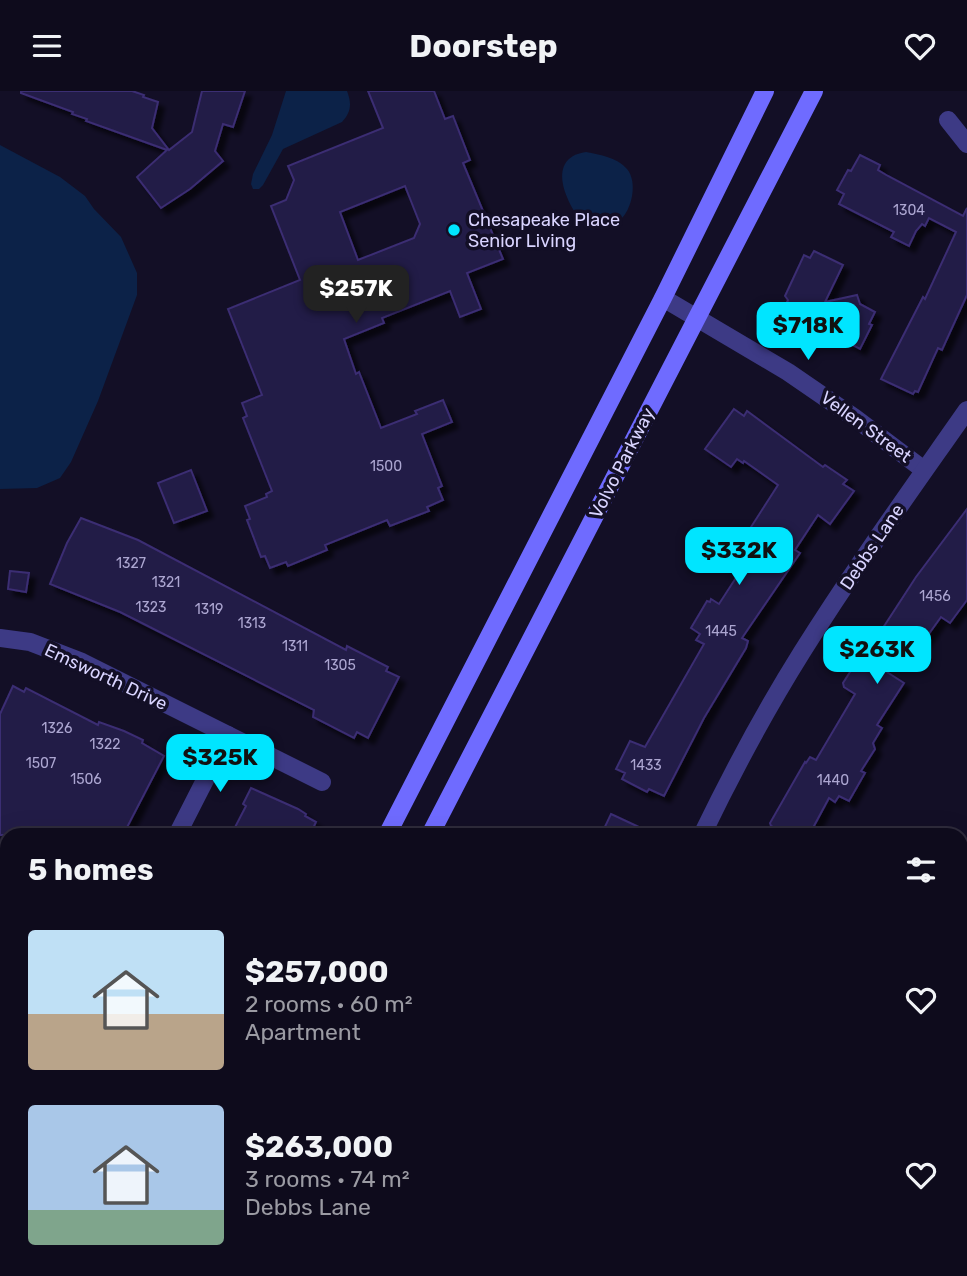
<!DOCTYPE html>
<meta charset="utf-8">
<style>
:root{--surface:#0e0b1c;--page:#1c1929;--text:#f1f3f6;--muted:#9b9ba3;--line:#2e2b3b;--accent:#00e5ff}
body{margin:0;font-family:Rubik,sans-serif;background:var(--page);color:var(--text);height:100vh;display:flex;flex-direction:column;font-size:26px;white-space:nowrap}
*{box-sizing:border-box;margin:0}
p{font-size:23px;color:var(--muted)}
.icon{flex:none;width:38px;height:38px;fill:none;stroke:currentColor;stroke-width:2;stroke-linecap:round;stroke-linejoin:round}
.map{position:relative;flex:1;overflow:hidden}
.details{position:absolute;left:0px;top:737px;width:968px;height:450px;display:flex;flex-direction:column;background:var(--surface);border-radius:21px 21px 0 0;box-shadow:0 7px 28px #0002,0 0 0 2px var(--line)}
.details>*{flex:none}
.price{position:absolute;translate:-50% -60px;padding:0 16px;border-radius:14px;background:var(--accent);color:#111;font-size:23px;line-height:46px;filter:drop-shadow(0 2px 4px #0008)}
.price::after{content:'';position:absolute;left:50%;top:42px;width:21px;height:16px;margin-left:-10px;background:inherit;clip-path:polygon(0 0,100% 0,50% 100%)}
.price.selected{background:#222;color:#fff}
ul{padding:0;list-style:none}
li{display:flex;align-items:center;gap:21px;height:175px;padding:0 28px}
li span{display:grid;place-items:center;flex:none;width:196px;height:140px;border-radius:7px;color:#555}
li>.icon{margin-inline-start:auto}
span .icon{width:84px;height:84px;fill:#fffc;stroke-width:1}
li b{font-size:30px}
h2{display:flex;justify-content:space-between;align-items:center;height:84px;padding:0 28px;font-size:30px}
header{display:flex;justify-content:space-between;align-items:center;height:91px;padding:0 28px;background:var(--surface);font-size:32px;font-weight:700}
.map>svg:first-child{display:block}
.water{fill:#0c2248}
.building{fill:#241b47;stroke:#3b2d73;stroke-width:2;fill-rule:evenodd;filter:url(#shadow)}
.lines{fill:none;stroke-linecap:round;stroke-linejoin:round}
.street{stroke:#3d3a85;stroke-width:18}
.secondary{stroke:#6f6bff;stroke-width:18}
.poi-dot{fill:#00e5ff;stroke:#130f26;stroke-width:2.5}
.labels{text-anchor:middle;dominant-baseline:central;stroke-width:7;stroke-linejoin:round;paint-order:stroke}
.number-label{font-size:14px;fill:#aca6d1}
.poi-label{font-size:18px;fill:#d9d4ff;stroke:#130f26;text-anchor:start}
.street-label{font-size:18px;fill:#d9d4ff;stroke:#130f26}
</style>
<header><svg class="icon" aria-label="menu" viewBox="0 0 24 24"><path d="M4 6h16M4 12h16M4 18h16"/></svg>Doorstep<svg class="icon" aria-label="heart" viewBox="0 0 24 24"><path d="M12 20l-8-8c-3-5 5-10 8-4 3-6 11-1 8 4z"/></svg></header>
<div class="map">
<svg width="967" height="1185" viewBox="0 0 967 1185">
<defs>
<filter id="shadow"><feDropShadow dx="6" dy="6" stdDeviation="2" flood-color="#0009"/></filter>
</defs>
<rect width="100%" height="100%" fill="#130f26"/>
<g class="water">
<path d="M286,0H347C352,13 351,21 342,31L283,58L263,94L259,98H253L251,93L253,83L272,44Z"/>
<polygon points="0,54 60,86 85,105 94,118 121,146 137,182 137,204 98,310 71,371 60,387 37,397 0,398"/>
<path d="M586,61C600,64 617,66 627,78C638,91 632,119 620,129C611,137 600,139 588,138C569,119 542,67 586,61Z"/>
</g>
<g class="building">
<polygon points="21,0 132,0 144,4 143,6 158,11 152,37 169,59 192,41 202,0 245,0 233,36 223,33 215,60 223,70 190,98 161,117 137,86 167,59 86,30 87,28 72,23 73,21 21,2"/>
<path d="M368,0H434L445,28L453,25L470,69L463,72L503,168L467,182L481,218L460,226L450,200L382,227L384,232L344,248L356,283L359,281L381,337L417,323L415,320L443,309L452,331L422,343L442,395L438,397L443,409L427,416L429,420L390,435L387,429L325,454L327,459L288,475L286,471L270,477L265,465L261,466L247,429L250,428L245,415L267,406L266,403L272,400L243,327L247,325L242,312L262,304L228,218L300,189L271,115L286,109L294,89L288,75L383,37ZM405,95L420,133L414,147L358,169L340,121Z"/>
<polygon points="860,64 880,74 878,79 888,85 963,125 967,117 967,204 942,259 938,257 918,301 915,300 913,303 881,288 923,206 925,208 956,141 929,127 925,135 922,133 916,140 909,155 891,146 894,141 839,113 844,103 837,99 848,79 851,80"/>
<polygon points="814,160 843,174 825,211 857,204 860,213 875,221 869,233 872,234 860,258 836,245 838,242 825,236 828,231 787,211 788,209 785,205 804,164 810,167"/>
<polygon points="734,318 744,325 747,320 823,376 825,374 847,389 843,393 854,400 830,433 818,424 795,459 800,462 742,547 748,550 746,557 704,627 664,705 649,698 647,701 622,688 625,682 616,678 630,650 645,656 704,553 696,549 700,543 691,537 707,510 710,511 711,508 719,513 752,462 749,460 754,454 744,447 778,394 744,370 743,372 737,368 731,376 705,358"/>
<polygon points="191,379 207,420 174,432 158,392"/>
<polygon points="967,418 967,509 950,532 941,526 918,558 919,568 876,574 904,592 877,634 882,637 873,652 875,658 861,680 865,682 849,710 839,705 835,711 829,707 814,735 816,744 788,744 771,735 770,732 805,671 806,672 810,666 816,669 855,603 844,596 843,592 861,564 864,566 916,486"/>
<polygon points="81,427 138,449 346,559 347,555 388,576 386,580 399,586 368,647 357,641 354,647 313,626 314,619 120,521 50,493 67,452"/>
<polygon points="10,480 29,482 26,501 8,498"/>
<polygon points="13,595 24,601 26,597 98,634 99,631 124,640 143,649 142,652 164,665 123,744 0,744 0,623"/>
<polygon points="251,697 298,718 306,723 305,725 316,731 310,744 231,744 246,715 243,713"/>
<polygon points="611,723 656,744 601,744"/>
</g>
<g class="lines">
<g class="street">
<polyline points="948,29 967,53"/>
<polyline points="663,207 788,281 855,327 924,379"/>
<polyline points="0,547 30,551 82,571 322,691"/>
<polyline points="177,744 228,644"/>
<path d="M702,744C732,682 765,620 802,561C854,478 911,399 967,319"/>
<polyline points="961,1065 967,1058"/>
<polyline points="427,1180 440,1185"/>
<polyline points="543,1185 544,1180"/>
<polyline points="868,1185 871,1180"/>
</g>
<g class="secondary">
<polyline points="387,744 663,207 765,0"/>
<polyline points="430,744 814,0"/>
<polyline points="0,964 7,967"/>
<polyline points="160,1185 163,1180"/>
<polyline points="204,1185 207,1180"/>
</g>
</g>
<circle class="poi-dot" cx="454" cy="139" r="7"/>
<g class="labels">
<g class="number-label">
<text x="909" y="119">1304</text>
<text x="386" y="375">1500</text>
<text x="131" y="472">1327</text>
<text x="166" y="491">1321</text>
<text x="935" y="505">1456</text>
<text x="151" y="516">1323</text>
<text x="209" y="518">1319</text>
<text x="252" y="532">1313</text>
<text x="721" y="540">1445</text>
<text x="295" y="555">1311</text>
<text x="340" y="574">1305</text>
<text x="57" y="637">1326</text>
<text x="105" y="653">1322</text>
<text x="41" y="672">1507</text>
<text x="646" y="674">1433</text>
<text x="86" y="688">1506</text>
<text x="833" y="689">1440</text>
</g>
<g class="poi-label">
<text x="468" y="129">Chesapeake Place<tspan x="468" dy="21">Senior Living</tspan></text>
</g>
<g class="street-label">
<text transform="translate(866 336) rotate(36)">Vellen Street</text>
<text transform="translate(622 372) rotate(-63)">Volvo Parkway</text>
<text transform="translate(872 456) rotate(-56)">Debbs Lane</text>
<text transform="translate(106 586) rotate(25)">Emsworth Drive</text>
</g>
</g>
</svg>
<b class="price selected" style="left:356px;top:234px">$257K</b>
<b class="price" style="left:808px;top:271px">$718K</b>
<b class="price" style="left:739px;top:496px">$332K</b>
<b class="price" style="left:877px;top:595px">$263K</b>
<b class="price" style="left:220px;top:703px">$325K</b>
<section class="details">
<h2>5 homes<svg class="icon" aria-label="filters" viewBox="0 0 24 24"><path d="M4 7h16M4 17h16"/><circle cx="9" cy="7" r="2"/><circle cx="15" cy="17" r="2"/></svg></h2>
<ul>
<li><span style="background:linear-gradient(#bfe0f5 60%,#b9a48a 0)"><svg class="icon" aria-label="home" viewBox="0 0 24 24"><path d="M3 11l9-7 9 7M6 9v11h12V9"/></svg></span><div><b>$257,000</b><p>2 rooms · 60 m²</p><p>Apartment</p></div><svg class="icon" aria-label="heart" viewBox="0 0 24 24"><path d="M12 20l-8-8c-3-5 5-10 8-4 3-6 11-1 8 4z"/></svg></li>
<li><span style="background:linear-gradient(#a9c7e8 75%,#7fa58c 0)"><svg class="icon" aria-label="home" viewBox="0 0 24 24"><path d="M3 11l9-7 9 7M6 9v11h12V9"/></svg></span><div><b>$263,000</b><p>3 rooms · 74 m²</p><p>Debbs Lane</p></div><svg class="icon" aria-label="heart" viewBox="0 0 24 24"><path d="M12 20l-8-8c-3-5 5-10 8-4 3-6 11-1 8 4z"/></svg></li>
</ul>
</section>
</div>
